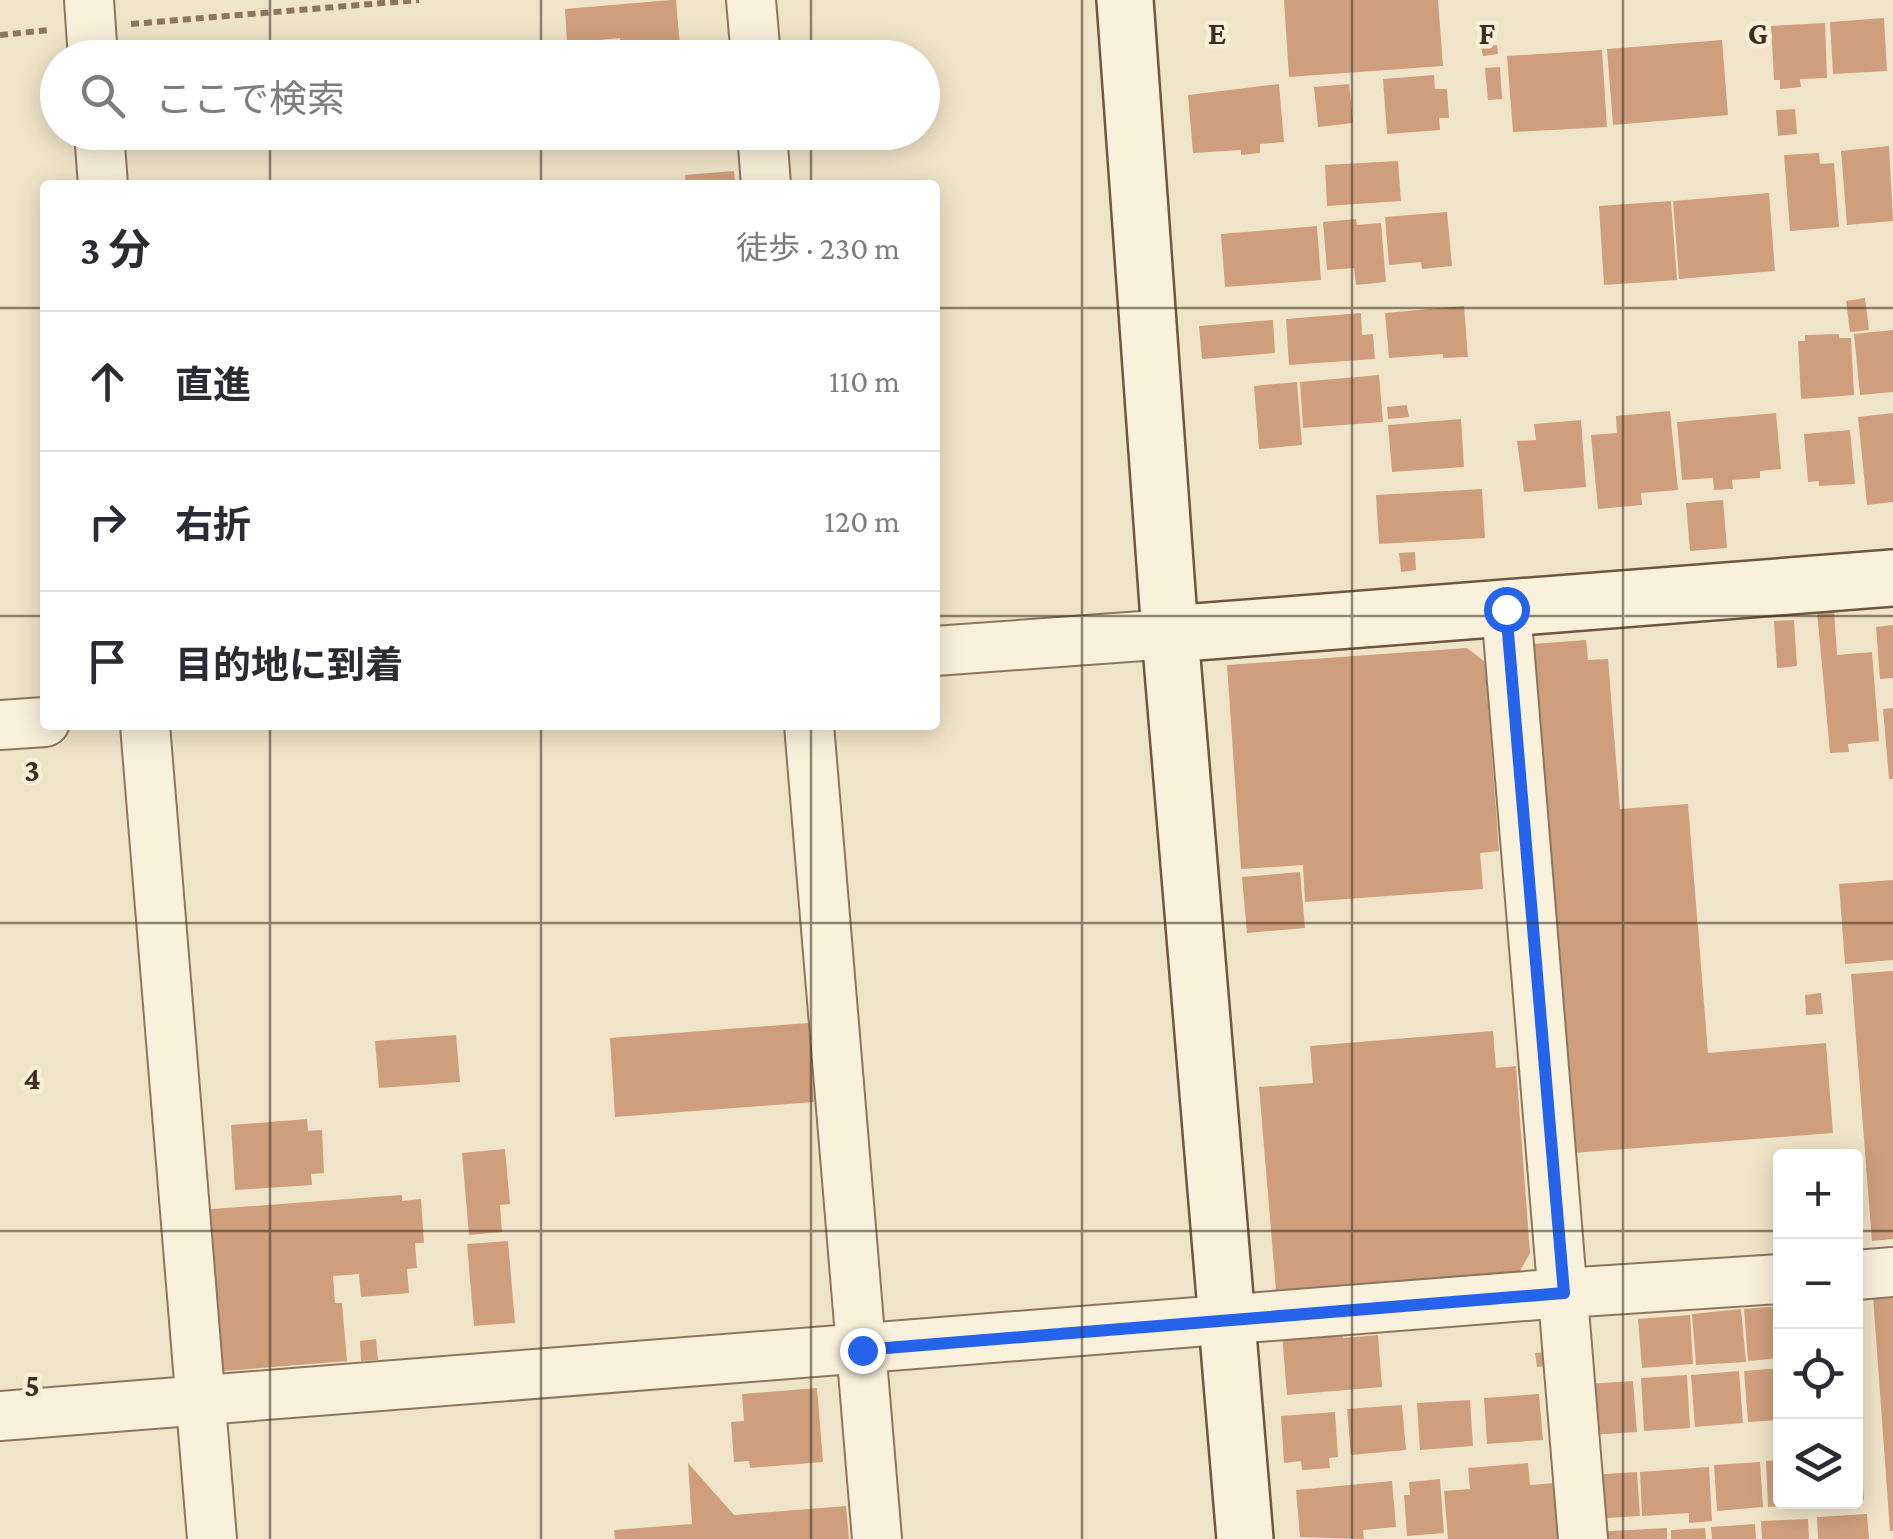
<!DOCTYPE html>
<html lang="ja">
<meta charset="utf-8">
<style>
:root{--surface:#fff;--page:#f2f2f3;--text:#2b2b33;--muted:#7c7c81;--line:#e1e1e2}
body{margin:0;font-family:"Crimson Pro","Noto Sans JP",serif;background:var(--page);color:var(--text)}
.controls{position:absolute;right:30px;bottom:30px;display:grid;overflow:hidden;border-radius:10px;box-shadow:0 5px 25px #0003}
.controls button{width:90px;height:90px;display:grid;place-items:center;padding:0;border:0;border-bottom:2px solid var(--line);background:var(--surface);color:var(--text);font:50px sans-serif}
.stop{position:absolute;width:30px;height:30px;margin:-22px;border:8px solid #2563eb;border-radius:50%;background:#fff}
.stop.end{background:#2563eb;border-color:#fff;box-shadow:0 2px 10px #0008}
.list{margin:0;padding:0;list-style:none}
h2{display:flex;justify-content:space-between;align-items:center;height:130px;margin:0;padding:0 40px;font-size:42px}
h2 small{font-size:32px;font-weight:400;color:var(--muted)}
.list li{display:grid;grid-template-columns:65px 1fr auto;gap:30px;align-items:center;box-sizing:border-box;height:140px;padding:0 40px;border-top:2px solid var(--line)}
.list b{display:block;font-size:38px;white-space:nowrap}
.list em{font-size:32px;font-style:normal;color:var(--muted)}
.icon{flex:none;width:55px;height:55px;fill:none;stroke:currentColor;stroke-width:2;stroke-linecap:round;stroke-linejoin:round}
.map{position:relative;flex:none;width:1893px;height:1539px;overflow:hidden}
.search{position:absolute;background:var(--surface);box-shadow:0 5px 25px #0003;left:40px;top:40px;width:900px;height:110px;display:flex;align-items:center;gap:25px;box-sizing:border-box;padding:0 35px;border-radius:55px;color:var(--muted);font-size:38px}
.panel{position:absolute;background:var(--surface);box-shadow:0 5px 25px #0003;left:40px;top:180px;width:900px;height:550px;border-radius:10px}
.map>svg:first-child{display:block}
.building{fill:#cf9f7d}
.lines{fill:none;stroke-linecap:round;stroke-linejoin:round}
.street-casing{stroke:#8d765c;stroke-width:52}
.secondary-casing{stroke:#6f573f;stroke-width:60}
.path{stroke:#8d765c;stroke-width:6;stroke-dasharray:8 5;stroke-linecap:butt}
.street{stroke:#faf1dc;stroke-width:48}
.secondary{stroke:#faf1dc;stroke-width:55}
.route{stroke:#2563eb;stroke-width:12}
.grid{fill:none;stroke:#3d2e20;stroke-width:2.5;stroke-opacity:0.55}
.grid-label{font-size:32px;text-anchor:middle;font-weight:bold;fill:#3d2e20;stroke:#f7eed8;stroke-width:9;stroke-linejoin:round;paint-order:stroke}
</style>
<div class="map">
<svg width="1893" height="1539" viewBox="0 0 1893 1539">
<rect width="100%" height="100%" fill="#f0e4c8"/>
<!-- building -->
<path class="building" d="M671 0H676L681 58H622L620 38 567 43 565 9Z
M1284 0H1438L1443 66 1289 77Z
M1884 18 1887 71 1833 74 1830 22Z
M1825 23 1827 78 1800 79 1801 87 1780 89V80H1774L1771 26Z
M1722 40 1728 115 1613 125 1607 49Z
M1497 45 1498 54 1483 56 1481 47Z
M1602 50 1607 127 1513 132 1507 56Z
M1500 67 1502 99 1488 100 1485 68Z
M1434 75 1435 89H1447L1449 118H1439L1440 130 1387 134 1383 79Z
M1279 84 1284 142 1260 144V153L1241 155V150L1193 153 1188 95Z
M1349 84 1353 123 1318 127 1314 87Z
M1795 109 1797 134 1778 136 1776 110Z
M1889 146 1893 221 1847 225 1841 151Z
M1819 153 1820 164 1834 163 1839 227 1790 231 1784 155Z
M1398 161 1401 201 1327 206 1325 165Z
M734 171 735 185H686L685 175Z
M1769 193 1775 271 1679 279 1673 201Z
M1671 201 1677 280 1604 285 1599 206Z
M1447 212 1452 266 1422 269 1421 262 1389 265 1385 217Z
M1356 219 1357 225 1381 223 1386 282 1356 285 1354 268 1327 270 1323 222Z
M1317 226 1321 280 1225 287 1221 234Z
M1865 298 1869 330 1850 332 1846 301Z
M1464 306 1468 357 1443 358V354L1389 358 1385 313Z
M1361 313 1362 335 1373 334 1375 359 1289 365 1286 319Z
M1273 320 1275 353 1202 359 1199 326Z
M1893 330V392L1860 395 1854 334Z
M1839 334V338H1851L1854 395 1801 399 1798 341H1805V335Z
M1379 375 1383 422 1303 428 1300 382Z
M1297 382 1302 445 1259 449 1254 386Z
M1407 405 1409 417 1388 419 1387 407Z
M1670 411 1678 490 1641 493 1642 505 1598 509 1591 435 1617 433 1616 416Z
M1776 413 1781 469 1760 471V478L1732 480 1733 489 1714 490 1713 478 1682 480 1677 422Z
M1893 413V502L1867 505 1858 417Z
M1461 419 1464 467 1392 472 1388 425Z
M1581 420 1586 487 1524 492 1517 441 1536 440 1534 424Z
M1850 430 1855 484 1819 486V481L1808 482 1804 434Z
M1482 489 1485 538 1379 544 1376 495Z
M1723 500 1727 548 1690 551 1686 503Z
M1415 552 1416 570 1401 572 1399 553Z
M1834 610 1837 655 1872 652 1879 741 1848 744 1849 752 1830 753 1817 611Z
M1794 620 1797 666 1777 668 1774 621Z
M1893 625V678L1880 679 1876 627Z
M1586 640 1588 660 1608 659 1620 809 1688 804 1708 1053 1826 1043 1833 1133 1573 1153 1532 644Z
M1467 648 1485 662 1499 851 1480 853 1483 889 1305 902 1303 865 1241 869 1227 665Z
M1893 708V779H1889L1883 709Z
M1300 872 1305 928 1247 933 1242 877Z
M1893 880V960L1845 964 1839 884Z
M1893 971V1239L1872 1241 1851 974Z
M1821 993 1823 1014 1806 1015 1805 995Z
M808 1023 814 1102 615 1117 610 1038Z
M1493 1031 1496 1068 1516 1066 1530 1253 1520 1271 1276 1290 1259 1087 1313 1083 1310 1046Z
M456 1035 460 1082 379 1088 375 1041Z
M307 1119 308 1131 322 1130 324 1173 311 1174 312 1185 235 1190 231 1125Z
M505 1149 510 1204 500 1205 502 1232 469 1235 462 1153Z
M402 1195V1201L421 1199 424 1243H415L417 1268 407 1269 409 1293 361 1297 359 1274 333 1276 335 1303H342L347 1361 212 1372 199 1210Z
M508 1241 515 1323 474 1326 467 1244Z
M1893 1295V1531H1890L1873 1296Z
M1780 1306V1358L1748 1361 1744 1309Z
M1741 1309 1746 1362 1696 1365 1692 1314Z
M1690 1315 1693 1364 1642 1368 1638 1319Z
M1342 1329 1343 1338 1378 1335 1382 1387 1287 1395 1282 1334Z
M376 1339 378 1360 361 1361 360 1341Z
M1548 1352 1550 1366 1537 1367 1535 1353Z
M1859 1362 1862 1413 1856 1414V1363Z
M1780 1368V1420L1748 1422 1744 1371Z
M1739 1371 1743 1423 1695 1427 1691 1375Z
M1687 1375 1690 1428 1644 1431 1641 1378Z
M1633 1381 1637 1432 1590 1435 1587 1384Z
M817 1388 823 1462 750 1468 749 1461 734 1462 731 1422 744 1421 742 1394Z
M1539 1394 1543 1440 1487 1444 1484 1398Z
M1470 1400 1473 1446 1420 1450 1417 1403Z
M1402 1405 1406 1450 1351 1455 1347 1409Z
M1335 1412 1338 1457 1329 1458 1330 1468 1302 1470 1301 1461 1284 1463 1281 1416Z
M1856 1455H1861L1864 1500 1856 1501Z
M1780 1460V1502H1804V1504L1768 1507 1766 1461Z
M1760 1462 1763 1507 1717 1511 1714 1465Z
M688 1463 734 1515 846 1506 849 1539H615L614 1530 692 1524Z
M1528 1463 1530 1485 1555 1483 1559 1539H1448L1444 1491 1470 1489 1468 1468Z
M1709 1467 1712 1521 1689 1523V1513L1642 1516 1640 1472Z
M1637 1472 1640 1516 1592 1519 1589 1475Z
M1440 1479 1444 1533 1407 1536 1404 1495H1410L1409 1482Z
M1392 1481 1396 1527 1363 1530 1364 1539 1300 1537 1296 1490Z
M1867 1514 1869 1539H1818L1817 1517Z
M1808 1519 1809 1539H1762L1761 1521Z
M1755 1524 1756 1539H1712L1711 1527Z
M1667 1528V1539H1593V1532Z
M1705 1528 1706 1539H1671V1530Z"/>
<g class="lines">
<defs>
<path id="street" d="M89 0 93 58
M751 0 756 58
M99 132 103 185
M762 132 766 185
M1506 609 1583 1539
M935 651 1170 634
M0 725 45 722
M145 725 212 1539
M809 725 877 1539
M1856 1275 1893 1272
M0 1416 1564 1293 1780 1279"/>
<path id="secondary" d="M1125 0 1170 634 1245 1539
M1170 634 1893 578"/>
</defs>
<!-- street casing -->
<use href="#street" class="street-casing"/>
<!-- secondary casing -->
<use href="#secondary" class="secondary-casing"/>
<!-- path -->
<path class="path" d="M131 24 419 0
M0 35 49 30"/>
<!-- street -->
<use href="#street" class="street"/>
<!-- secondary -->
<use href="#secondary" class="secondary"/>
</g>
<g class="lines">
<!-- route -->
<path class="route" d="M862 1350 1564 1293 1506 609"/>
</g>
<!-- grid -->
<path class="grid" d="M270 0V58M541 0V58M811 0V58M1082 0V1539M1352 0V1539M1623 0V1539M270 132V185M541 132V185M811 132V185M0 308H45M935 308H1893M0 616H45M935 616H1893M270 725V1539M541 725V1539M811 725V1539M0 923H1893M0 1231H1780M1856 1231H1893"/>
<g class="grid-label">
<text x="1217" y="44">E</text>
<text x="1487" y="44">F</text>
<text x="1758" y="44">G</text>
<text x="32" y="781">3</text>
<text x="32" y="1089">4</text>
<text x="32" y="1396">5</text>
</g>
</svg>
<div class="controls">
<button>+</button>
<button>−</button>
<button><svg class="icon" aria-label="locate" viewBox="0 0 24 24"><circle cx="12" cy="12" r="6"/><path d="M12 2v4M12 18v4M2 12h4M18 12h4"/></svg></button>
<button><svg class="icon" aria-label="layers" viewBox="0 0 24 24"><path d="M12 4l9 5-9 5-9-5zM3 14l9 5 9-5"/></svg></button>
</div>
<div class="stop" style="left:1506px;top:609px"></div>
<div class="stop end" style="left:862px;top:1350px"></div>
<div class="search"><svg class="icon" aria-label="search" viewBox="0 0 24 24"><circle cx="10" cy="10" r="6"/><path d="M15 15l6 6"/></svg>ここで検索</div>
<section class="panel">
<h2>3 分<small>徒歩 · 230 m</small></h2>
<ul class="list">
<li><svg class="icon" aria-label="ahead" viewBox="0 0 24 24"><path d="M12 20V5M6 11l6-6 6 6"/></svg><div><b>直進</b></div><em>110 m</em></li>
<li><svg class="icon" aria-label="right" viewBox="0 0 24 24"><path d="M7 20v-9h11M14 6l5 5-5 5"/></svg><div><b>右折</b></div><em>120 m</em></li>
<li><svg class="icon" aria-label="arrive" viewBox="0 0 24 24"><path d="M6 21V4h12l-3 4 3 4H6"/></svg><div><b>目的地に到着</b></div></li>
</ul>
</section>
</div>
